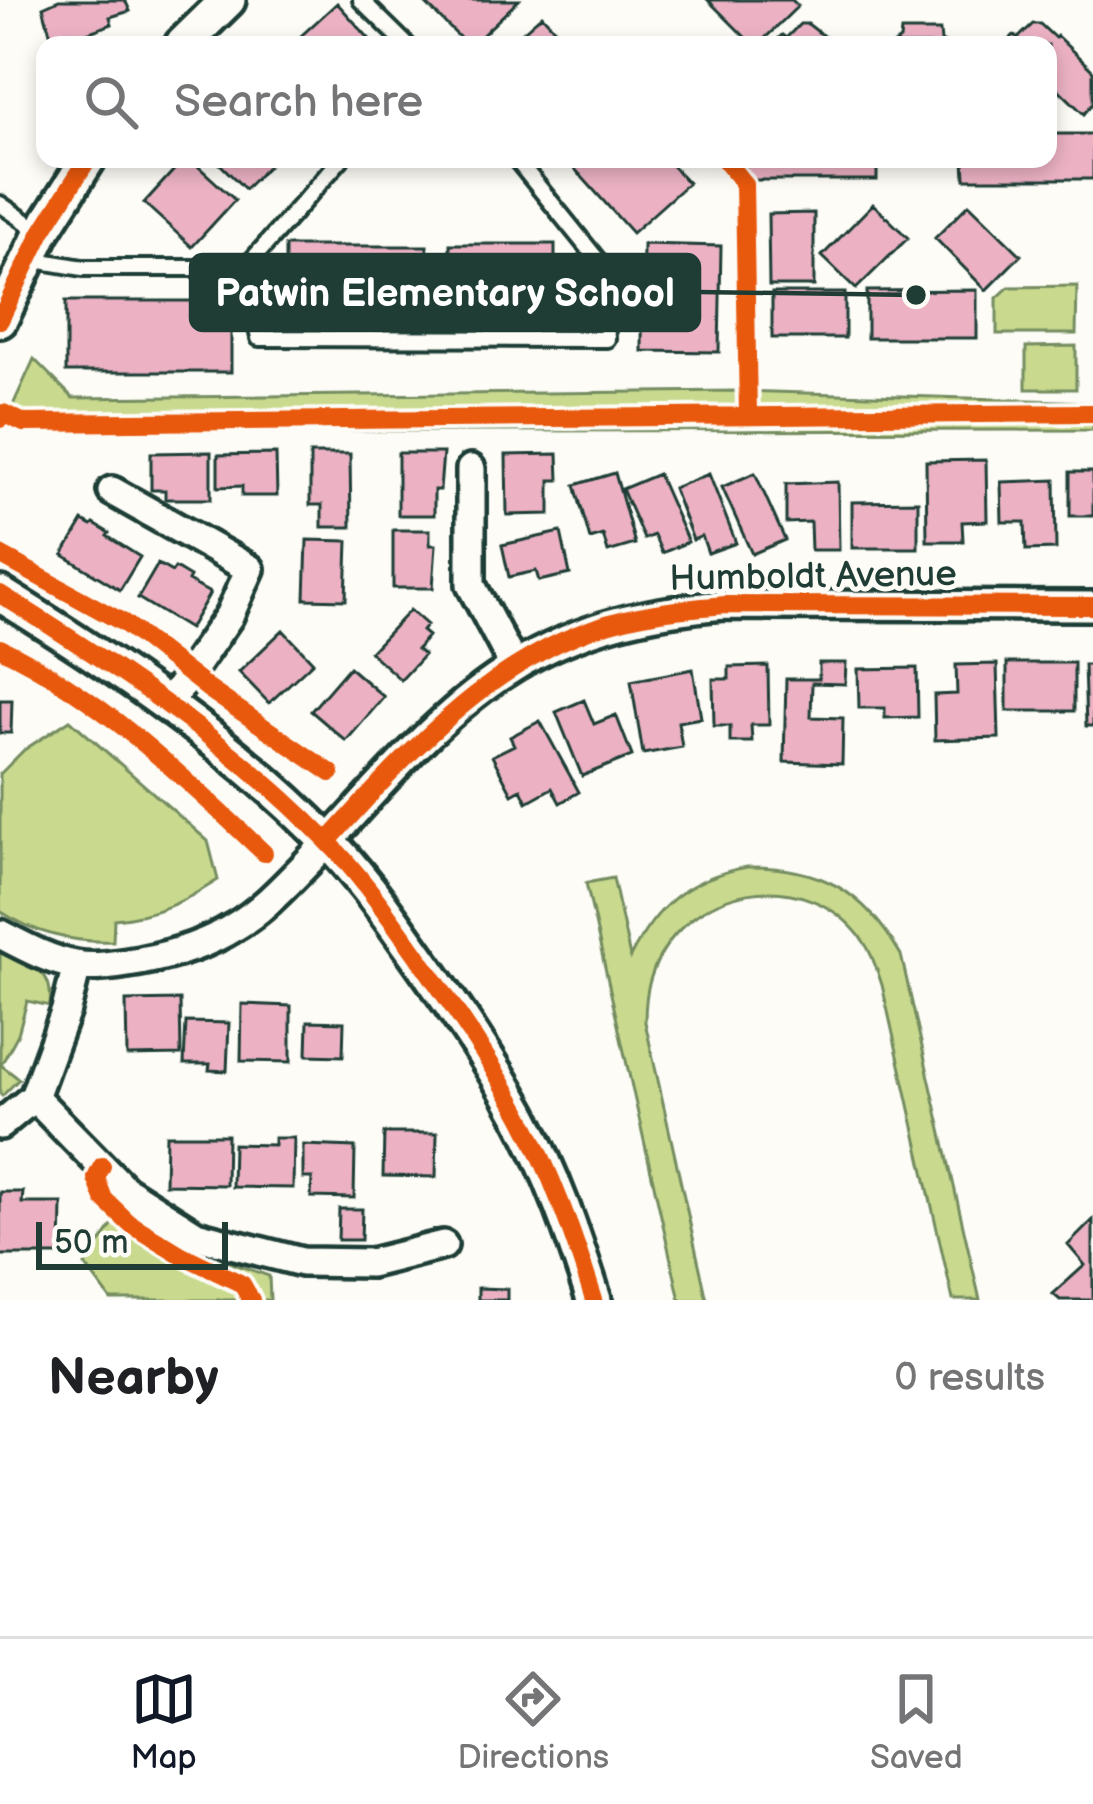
<!DOCTYPE html>
<style>
:root{--surface:#fff;--page:#f6f6f6;--text:#202124;--muted:#757577;--line:#e0e0e0;--accent:#111827}
body{margin:0;font-family:"Balsamiq Sans",sans-serif;background:var(--page);color:var(--text)}
.scale{position:absolute;left:36px;bottom:30px;width:192px;box-sizing:border-box;padding-left:12px;border:6px solid #1f3d34;border-top:0;font-size:33px;line-height:42px;white-space:nowrap;color:#1f3d34;-webkit-text-stroke:9px #fdfcf7;paint-order:stroke}
.list{margin:0;padding:0;list-style:none}
h2{display:flex;justify-content:space-between;align-items:center;height:156px;margin:0;padding:0 48px;font-size:51px}
h2 small{font-size:39px;font-weight:400;color:var(--muted)}
.icon{flex:none;width:66px;height:66px;fill:none;stroke:currentColor;stroke-width:2;stroke-linecap:round;stroke-linejoin:round}
.map{position:relative;flex:none;width:1093px;height:1300px;overflow:hidden}
.search{position:absolute;background:var(--surface);box-shadow:0 6px 18px #0003;left:36px;right:36px;top:36px;height:132px;display:flex;align-items:center;gap:30px;box-sizing:border-box;padding:0 42px;border-radius:24px;color:var(--muted);font-size:45px}
.sheet{height:336px;background:var(--surface)}
nav{display:flex;justify-content:space-around;align-items:center;box-sizing:border-box;height:168px;border-top:3px solid var(--line);background:var(--surface);font-size:33px;color:var(--muted)}
nav a{display:grid;justify-items:center;gap:6px}
nav .on{color:var(--accent)}
.map>svg:first-child{display:block}
.green{fill:#c9da8e;stroke:#748c61;stroke-width:3}
.building{fill:#ecb2c4;stroke:#1f3d34;stroke-width:3}
.lines{fill:none;stroke-linecap:round;stroke-linejoin:round}
.service-casing{stroke:#1f3d34;stroke-width:22}
.minor-casing{stroke:#1f3d34;stroke-width:36}
.tertiary-casing{stroke:#1f3d34;stroke-width:42}
.service{stroke:#fdfcf7;stroke-width:14}
.minor{stroke:#fdfcf7;stroke-width:27}
.tertiary{stroke:#fdfcf7;stroke-width:33}
.cycleway-casing{stroke:#fdfcf7;stroke-width:26}
.cycleway{stroke:#e8590c;stroke-width:18}
.labels{text-anchor:middle;dominant-baseline:central;stroke-width:10;stroke-linejoin:round;paint-order:stroke}
.street-label{font-size:36px;fill:#1f3d34;stroke:#fdfcf7}
.leader{fill:none;stroke:#1f3d34;stroke-width:4.5}
.callout-dot{fill:#1f3d34;stroke:#fdfcf7;stroke-width:4.5}
.callout{fill:#1f3d34;stroke:#1f3d34;stroke-width:4.5}
.callout-label{font-size:39px;text-anchor:middle;font-weight:bold;fill:#fff}
</style>
<div class="map">
<svg width="1093" height="1300" viewBox="0 0 1093 1300">
<rect width="100%" height="100%" fill="#fdfcf7"/>
<filter id="ink" filterUnits="userSpaceOnUse"><feTurbulence type="fractalNoise" baseFrequency=".00833" numOctaves="2"/><feDisplacementMap in="SourceGraphic" scale="24" xChannelSelector="R" yChannelSelector="G"/><feConvolveMatrix kernelMatrix="1 2 1 2 8 2 1 2 1" color-interpolation-filters="sRGB"/></filter>
<g filter="url(#ink)">
<!-- green -->
<path class="green" d="M1077 286 1076 334H997V298L1009 287Z
M1076 346V389H1026V347Z
M34 359 73 398 739 391 1093 402V430L19 432 4 425Z
M70 720 208 841 218 880C182 903 156 915 114 919L113 941C73 943 33 933 0 911V774L24 750Z
M747 867C821 866 864 891 901 955L980 1300H953L882 985C877 970 873 955 864 942 807 860 682 884 651 977 646 991 645 1007 645 1022L707 1300H680L586 883 613 878 630 957C657 905 688 878 747 867Z
M0 952C29 967 54 965 50 1006L27 1001 18 1034 1 1065 19 1079 2 1096 0 1094Z
M127 1204 197 1251 269 1276 270 1300H111L85 1265Z"/>
<!-- building -->
<path class="building" d="M59 0H125L130 11 110 17 112 24 73 38 70 32 52 40 43 7Z
M422 0H519L472 45H467Z
M708 0H792L798 6 758 45H753Z
M337 3 375 45H291Z
M542 15 569 45H508Z
M800 24H808L835 45H772L782 35 786 38Z
M1033 24H1040L1055 38 1057 36 1093 71V103L1084 114 1048 79V45H1004L1014 35 1018 38Z
M901 31H940L941 41 950 45H893L900 40Z
M1048 134H1093V179H965L964 159H1048Z
M184 159H190L235 200 192 247 144 203Z
M215 159H275L245 189Z
M566 159H666L688 183 632 233Z
M746 159H877V180H746Z
M873 204 908 238 856 289 822 256Z
M969 204 1021 255 986 290 935 238Z
M814 213V286H769L768 214Z
M450 244H555V313H450Z
M643 244 721 246 719 352 642 351Z
M285 246H427V312H285Z
M977 290V338H867V291Z
M772 293H845V338H772Z
M66 301H231V372H66Z
M211 452V499H165V490H151V453Z
M398 453H443L440 490H434V515H398Z
M276 454 277 496H242V486L218 487V455Z
M310 454H350L351 527H322V505H310Z
M558 454 559 480H550V514L507 515 506 455Z
M986 460 987 521 962 522 963 541H927L926 461Z
M1070 472H1093V516H1070Z
M615 473 635 544 608 552 603 535 590 539 575 485Z
M755 473 785 540 752 554 722 487Z
M658 474 688 542 662 553 654 535 644 539 622 489Z
M709 474 736 543 708 553 702 536 693 540 673 488Z
M1055 480 1056 549 1026 550 1025 522H1002L1001 482Z
M838 482 839 550H811L810 522 786 523V484Z
M918 501V548H852V502Z
M83 521 92 526 94 524 109 533 107 536 140 557 120 590 63 555Z
M393 530H430V545H436L433 588H393Z
M561 532 570 574 539 581 536 571 509 577 502 545Z
M307 540 348 541 346 600 305 599Z
M158 564 172 572 175 568 190 577 188 581 210 593 189 629 138 598Z
M410 610 427 625 422 631 428 636 417 649 424 655 401 680 370 652Z
M283 630 313 662 269 703 239 672Z
M819 663H846L845 684 812 683 811 717 843 718 842 764 784 762 786 679H819Z
M1007 663H1074V711H1007Z
M997 664 999 738 935 740 934 695 957 694 956 665Z
M1084 665H1093V726H1086Z
M768 666 769 725H751L752 742H730V726H714L713 679H729V667Z
M349 667 384 697 346 741 311 711Z
M917 668 918 717 885 718V708H859L858 669Z
M693 669 701 718 678 722 682 747 643 754 631 681Z
M0 700H12L11 733H0Z
M584 700 594 724 616 715 632 756 582 776 556 712Z
M540 721 579 792 560 803 552 788 527 802 521 789 512 794 492 756 514 745 510 737Z
M180 1000 181 1055 127 1056 126 1001Z
M242 1004 291 1006V1062L241 1061Z
M308 1021 344 1022 343 1056 307 1055Z
M186 1022 229 1023 227 1071 209 1070 210 1064H184Z
M384 1133H437L436 1177 383 1176Z
M166 1135H227L226 1185 165 1184Z
M274 1138H294L293 1188 232 1187 233 1144 274 1145Z
M303 1145 355 1147 354 1198 311 1197 312 1178H303Z
M0 1192H23L22 1203H62L61 1255H0Z
M339 1209H362L361 1240H338Z
M1093 1220V1300H1060L1053 1294 1085 1265 1068 1245Z
M478 1288 507 1289V1300H478Z"/>
<g class="lines">
<defs>
<path id="service" d="M361 0 407 45
M0 204 41 232
M30 259 83 268H245L341 159
M245 268 259 338 607 339 604 268 516 159"/>
<path id="minor" d="M471 469V585L514 666
M112 491 250 569 229 616 167 706
M0 934C23 946 50 961 76 965 95 969 121 964 140 961 172 955 206 945 234 927 265 909 291 879 316 854 378 789 437 713 515 666 580 627 650 611 725 605L1093 606
M34 1097 125 1190 196 1235 302 1262 371 1263 443 1245
M0 1125 34 1097 66 1010 77 966"/>
<path id="tertiary" d="M182 45 228 0
M0 320 42 232 88 159
M0 594C115 665 231 743 326 840 360 874 388 915 416 954 453 1006 489 1058 520 1114 552 1173 574 1237 594 1300"/>
</defs>
<!-- service casing -->
<use href="#service" class="service-casing"/>
<!-- minor casing -->
<use href="#minor" class="minor-casing"/>
<!-- tertiary casing -->
<use href="#tertiary" class="tertiary-casing"/>
<!-- service -->
<use href="#service" class="service"/>
<!-- minor -->
<use href="#minor" class="minor"/>
<!-- tertiary -->
<use href="#tertiary" class="tertiary"/>
<defs>
<path id="cycleway" d="M724 159 744 184 748 414
M0 320 42 232 88 159
M0 419 3 413 24 423 1093 413
M0 555 124 623 207 688 331 773
M0 594C115 665 231 743 326 840 360 874 388 915 416 954 453 1006 489 1058 520 1114 552 1173 574 1237 594 1300
M0 648C98 694 186 779 264 853
M328 841C410 750 500 649 625 619 658 611 691 608 725 605L1093 606
M102 1166 96 1178 104 1199 129 1223 180 1254 242 1284 251 1300"/>
</defs>
<!-- cycleway casing -->
<use href="#cycleway" class="cycleway-casing"/>
<!-- cycleway -->
<use href="#cycleway" class="cycleway"/>
</g>
</g>
<g class="labels">
<!-- street labels -->
<g class="street-label">
<text transform="translate(813 577) rotate(-1)">Humboldt Avenue</text>
</g>
</g>
<!-- callouts -->
<path class="leader" d="M916 295L699 292"/>
<circle class="callout-dot" cx="916" cy="295" r="12"/>
<rect class="callout" x="191" y="255" width="508" height="75" rx="12"/>
<g class="callout-label">
<text x="445" y="306">Patwin Elementary School</text>
</g>
</svg>
<div class="scale">50 m</div>
<div class="search"><svg class="icon" aria-label="search" viewBox="0 0 24 24"><circle cx="10" cy="10" r="6"/><path d="M15 15l6 6"/></svg>Search here</div>
</div>
<section class="sheet">
<h2>Nearby<small>0 results</small></h2>
<ul class="list">
</ul>
</section>
<nav>
<a class="on"><svg class="icon" aria-label="map" viewBox="0 0 24 24"><path d="M3 6l6-2 6 2 6-2v14l-6 2-6-2-6 2zM9 4v14M15 6v14"/></svg>Map</a>
<a><svg class="icon" aria-label="directions" viewBox="0 0 24 24"><path d="M12 3l9 9-9 9-9-9zM9 14v-3h6M13 9l2 2-2 2"/></svg>Directions</a>
<a><svg class="icon" aria-label="saved" viewBox="0 0 24 24"><path d="M7 4h10v16l-5-4-5 4z"/></svg>Saved</a>
</nav>
